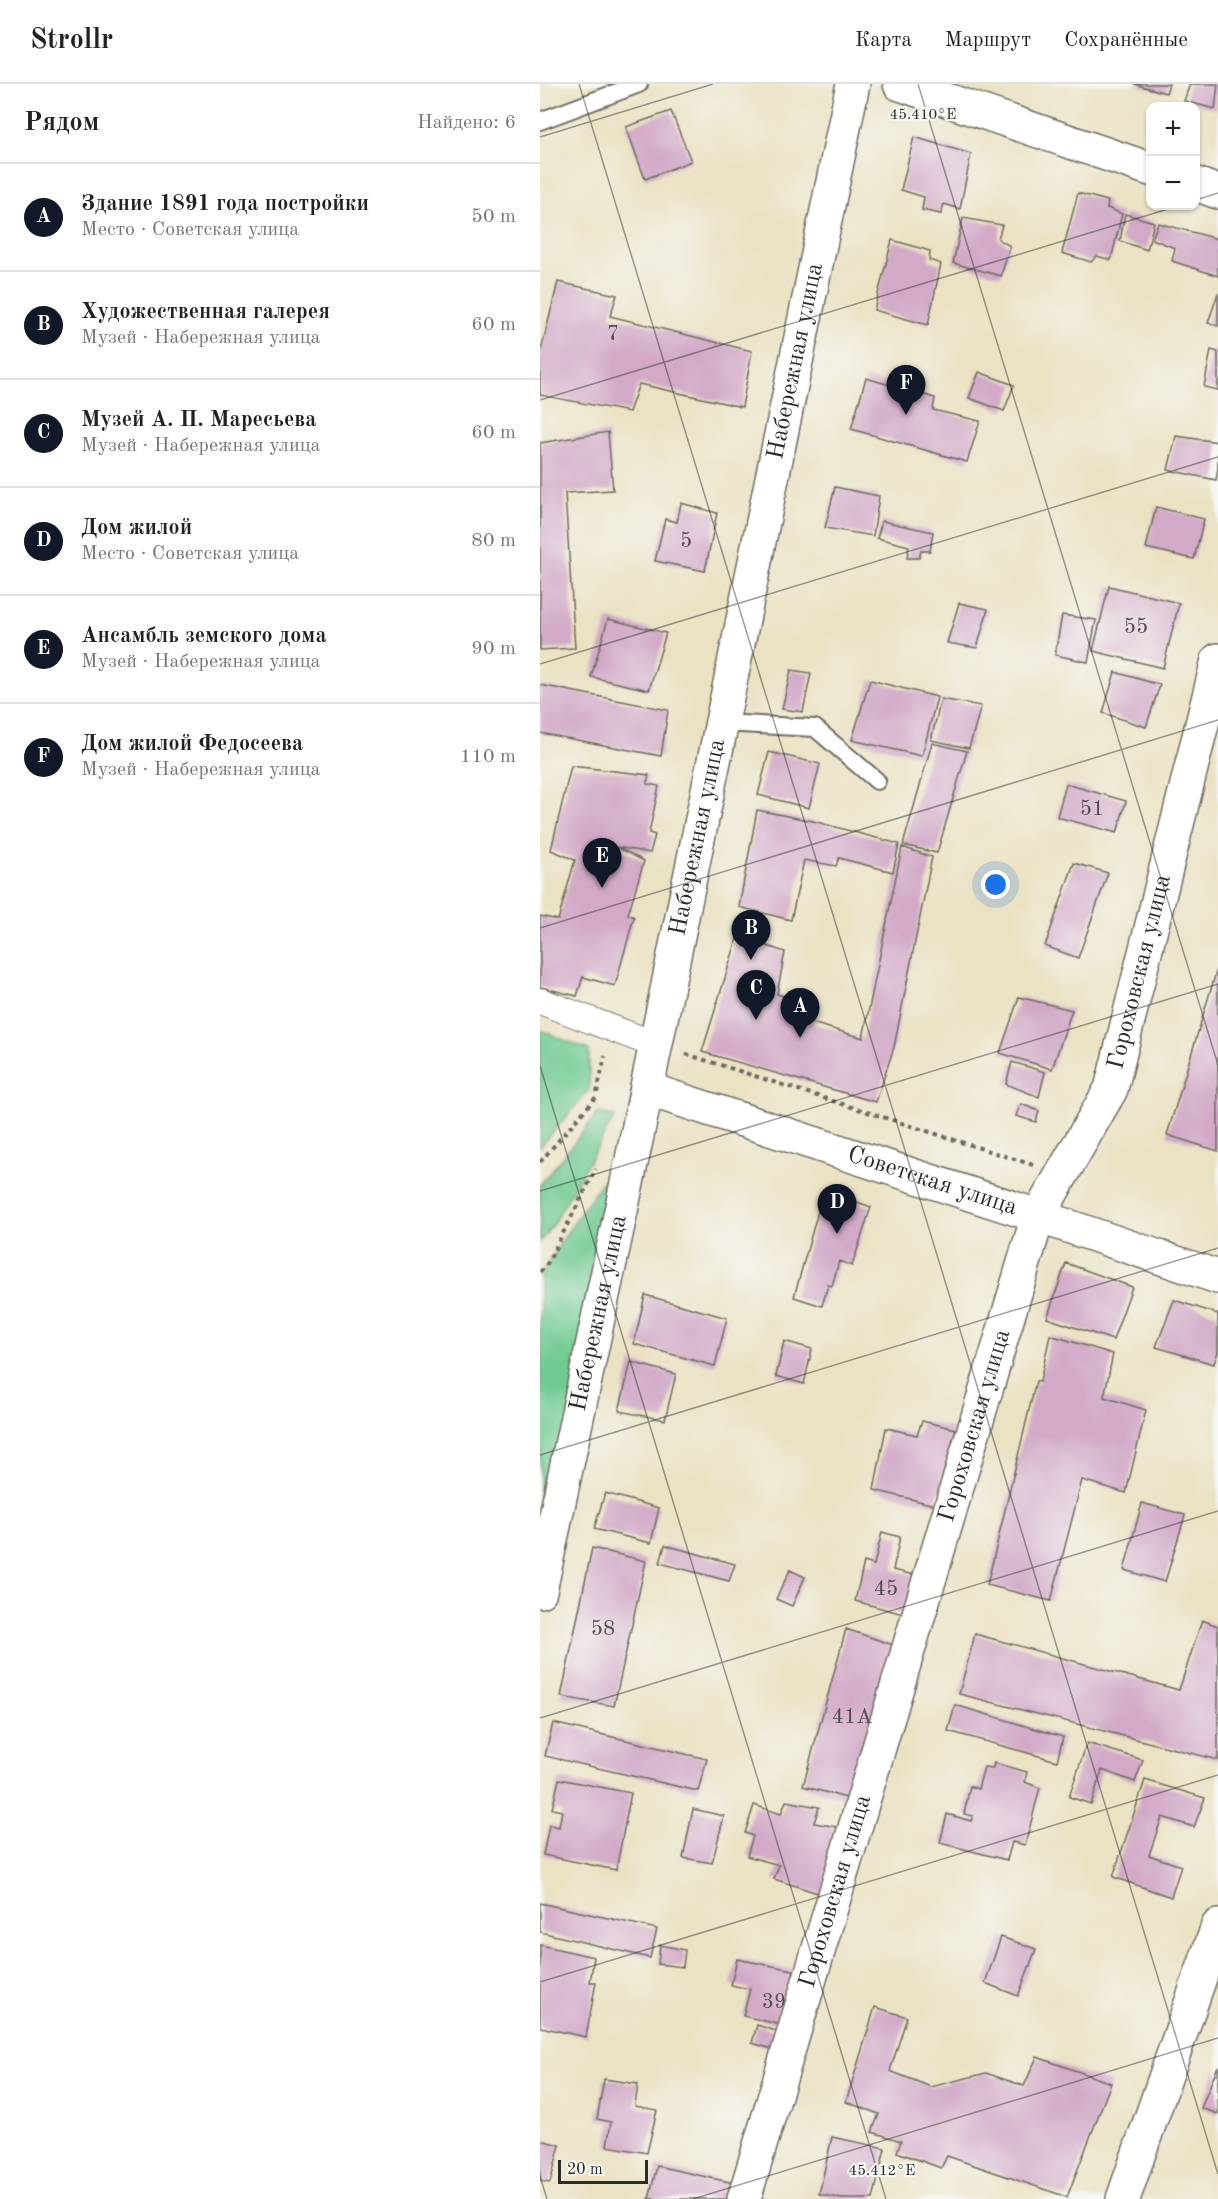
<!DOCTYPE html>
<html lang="ru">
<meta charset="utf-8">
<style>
:root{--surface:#fff;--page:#f6f6f6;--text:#202124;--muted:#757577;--line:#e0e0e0;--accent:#111827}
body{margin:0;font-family:"Old Standard TT",serif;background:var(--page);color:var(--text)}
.controls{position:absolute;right:18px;top:18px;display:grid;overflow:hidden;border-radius:12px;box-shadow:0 2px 4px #0004}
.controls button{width:54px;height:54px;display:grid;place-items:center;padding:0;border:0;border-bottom:2px solid var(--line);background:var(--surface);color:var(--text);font:30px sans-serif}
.scale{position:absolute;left:18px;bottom:15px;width:90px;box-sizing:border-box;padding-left:6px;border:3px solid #2b2b2b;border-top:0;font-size:16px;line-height:21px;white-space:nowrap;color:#2b2b2b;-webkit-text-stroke:4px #f6f6f2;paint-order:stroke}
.you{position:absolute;left:456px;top:801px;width:21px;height:21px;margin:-15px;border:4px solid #fff;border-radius:50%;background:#1a73e8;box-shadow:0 0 0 9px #1a73e833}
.badge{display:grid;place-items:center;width:39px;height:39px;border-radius:50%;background:var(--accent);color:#fff;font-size:20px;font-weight:700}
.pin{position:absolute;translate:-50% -50px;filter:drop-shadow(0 2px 3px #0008)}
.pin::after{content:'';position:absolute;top:32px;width:21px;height:18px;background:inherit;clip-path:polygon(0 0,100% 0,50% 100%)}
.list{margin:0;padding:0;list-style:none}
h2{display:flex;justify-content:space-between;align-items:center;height:78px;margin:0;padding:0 24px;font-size:26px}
h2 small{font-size:20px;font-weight:400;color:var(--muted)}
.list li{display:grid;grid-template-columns:39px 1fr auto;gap:18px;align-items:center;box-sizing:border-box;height:108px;padding:0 24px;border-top:2px solid var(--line)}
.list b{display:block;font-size:22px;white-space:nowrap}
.list p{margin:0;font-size:20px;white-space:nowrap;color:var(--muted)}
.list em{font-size:20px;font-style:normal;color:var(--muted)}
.map{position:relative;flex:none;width:678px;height:2115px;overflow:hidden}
header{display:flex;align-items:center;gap:36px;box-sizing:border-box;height:84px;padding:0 30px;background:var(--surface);border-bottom:2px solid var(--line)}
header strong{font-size:28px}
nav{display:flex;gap:33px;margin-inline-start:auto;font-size:21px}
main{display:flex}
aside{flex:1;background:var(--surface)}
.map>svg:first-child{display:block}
.green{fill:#6fca91;stroke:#4d7a5e;stroke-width:1.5}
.building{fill:#d2aac8}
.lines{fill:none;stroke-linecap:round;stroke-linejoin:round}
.service-casing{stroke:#6e6b60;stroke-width:20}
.pedestrian-casing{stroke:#6e6b60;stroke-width:28}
.minor-casing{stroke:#6e6b60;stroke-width:36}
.path{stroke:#6e6b60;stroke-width:4;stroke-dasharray:4.5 4.5;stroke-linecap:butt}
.service{stroke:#fff;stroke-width:16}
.pedestrian{stroke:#fff;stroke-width:26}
.minor{stroke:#fff;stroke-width:33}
.ticks{fill:none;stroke:#2b2b2b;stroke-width:1.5;stroke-opacity:0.45}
.labels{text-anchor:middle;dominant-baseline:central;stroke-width:4.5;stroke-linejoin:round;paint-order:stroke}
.number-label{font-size:21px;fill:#554b52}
.street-label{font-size:24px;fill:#2b2b2b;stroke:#f6f6f2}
.ticks-label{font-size:15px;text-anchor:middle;fill:#2b2b2b;stroke:#f6f6f2;stroke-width:4.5;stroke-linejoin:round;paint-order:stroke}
</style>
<header>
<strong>Strollr</strong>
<nav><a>Карта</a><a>Маршрут</a><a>Сохранённые</a></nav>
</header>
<main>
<aside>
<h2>Рядом<small>Найдено: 6</small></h2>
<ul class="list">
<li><span class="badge">A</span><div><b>Здание 1891 года постройки</b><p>Место · Советская улица</p></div><em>50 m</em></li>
<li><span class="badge">B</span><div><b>Художественная галерея</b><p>Музей · Набережная улица</p></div><em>60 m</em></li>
<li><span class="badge">C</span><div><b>Музей А. П. Маресьева</b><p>Музей · Набережная улица</p></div><em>60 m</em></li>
<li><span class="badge">D</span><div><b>Дом жилой</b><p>Место · Советская улица</p></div><em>80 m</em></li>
<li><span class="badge">E</span><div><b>Ансамбль земского дома</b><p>Музей · Набережная улица</p></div><em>90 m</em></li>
<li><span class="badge">F</span><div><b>Дом жилой Федосеева</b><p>Музей · Набережная улица</p></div><em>110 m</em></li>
</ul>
</aside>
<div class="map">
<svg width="678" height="2115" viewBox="0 0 678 2115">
<rect width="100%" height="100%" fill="#f6f6f2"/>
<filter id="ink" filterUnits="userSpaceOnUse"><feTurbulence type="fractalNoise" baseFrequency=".0167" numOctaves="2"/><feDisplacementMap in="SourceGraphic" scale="12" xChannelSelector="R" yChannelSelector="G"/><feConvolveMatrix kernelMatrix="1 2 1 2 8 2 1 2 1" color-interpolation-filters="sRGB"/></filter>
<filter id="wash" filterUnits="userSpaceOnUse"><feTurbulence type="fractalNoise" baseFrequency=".008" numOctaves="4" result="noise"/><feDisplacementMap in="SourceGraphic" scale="24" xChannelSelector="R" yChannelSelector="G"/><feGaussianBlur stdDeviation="1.35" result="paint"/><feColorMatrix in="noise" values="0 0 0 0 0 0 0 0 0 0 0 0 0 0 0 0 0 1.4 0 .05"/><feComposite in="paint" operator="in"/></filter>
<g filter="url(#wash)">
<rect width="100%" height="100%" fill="#ebe2c3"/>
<!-- green -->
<path class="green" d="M0 946 49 966V1006L0 1063Z
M58 1029 75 1032 13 1140 0 1158V1101Z
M98 1047 0 1466V1193L30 1144Z"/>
<g id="blocks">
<!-- building -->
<path class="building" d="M594 0H629L626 9Z
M650 0H678L675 25 644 17Z
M131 27 151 77 105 95 86 43Z
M374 53 431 70 420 125 404 120 401 130 382 126 384 113 361 106Z
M538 109 568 117 567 124 582 130 571 176 557 172 551 178 522 169Z
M585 130 614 138 607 166 580 157Z
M423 134 462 141 458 155 470 162 461 192 413 179Z
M618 139 678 155V192L632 177 635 164 612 155Z
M352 156 390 167 389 176 401 180 388 241 334 226Z
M18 198 77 211 70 232 212 267 202 323 99 300 89 328 0 311V271Z
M678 209V242L668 239Z
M671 266 678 268V306L664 303Z
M439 288 474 301 464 327 429 314Z
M326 294 395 314 393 326 440 337 427 378 311 345Z
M68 348 73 406 25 409 35 564 0 566V359Z
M636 352 678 358V384L676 396 628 386Z
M295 403 339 412 333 452 285 444Z
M141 419 177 429 165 487 115 477 125 435 137 438Z
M616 423 664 435 654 475 606 464Z
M342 437 393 448 390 467H381L379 474H367L369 462 337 454Z
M569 502 639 519 623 584 553 567Z
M419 519 448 525 437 564 407 559Z
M522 531 556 536 548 578 515 571Z
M68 535 126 549 109 606 51 593Z
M251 586 271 589 263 628 242 625Z
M575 588 620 601 606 643 563 629Z
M330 596 397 613 382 672 312 656Z
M0 601 128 626 121 672 0 649Z
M401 615 441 622 429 664 391 656Z
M392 659 427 667 397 769 363 761Z
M229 668 280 680 269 724 218 711Z
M31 682 109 691 107 700 119 702 109 749 115 751 110 769 77 763 104 777 88 830 94 833 75 902 43 893 37 912 0 903V832L18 836 35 776 11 766Z
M526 700 586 717 577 749 517 733Z
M217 726 273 737 359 760 353 788 299 774 296 782 264 776 251 836 199 823Z
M362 763 392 773 354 963 336 1018 162 968 198 852 245 868 237 910 276 923 272 939 323 954Z
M534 779 568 789 538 874 505 862Z
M677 885H678V1067L627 1051Z
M479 913 532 926 512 985 460 969Z
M472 978 505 988 499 1013 466 1000Z
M481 1020 499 1027 496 1038 476 1032Z
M284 1106 331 1123 312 1182 299 1177 292 1202 288 1201 282 1222 254 1213Z
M526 1179 592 1203 573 1256 507 1234Z
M105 1211 187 1234 175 1282 94 1260Z
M634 1216 678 1230V1268L674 1280 616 1263Z
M510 1251 573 1270 564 1313 606 1326 586 1409 542 1396 511 1517 447 1501 496 1297 500 1298Z
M244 1257 272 1265 264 1300 236 1292Z
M91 1278 136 1290 125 1336 79 1327Z
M382 1337 416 1345 395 1421 334 1406 346 1344 377 1351Z
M65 1409 119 1424 111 1459 54 1445Z
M602 1419 645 1431 625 1498 584 1486Z
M342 1448 360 1453 353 1486 378 1492 367 1531 315 1517 324 1478 334 1481Z
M125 1461 195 1480 189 1497 120 1479Z
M52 1464 106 1477 74 1622 21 1613Z
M250 1486 265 1493 252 1522 236 1515Z
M662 1536 678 1542V1676L419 1610 435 1550 639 1606Z
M306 1545 362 1564 317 1717 263 1702Z
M415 1621 523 1653 517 1677 408 1647Z
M13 1639 167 1675 158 1707 5 1672Z
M547 1659 603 1676 595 1698 562 1686 551 1720 529 1713Z
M454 1679 487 1688 485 1698 500 1704 485 1761 472 1758 467 1776 400 1759 407 1730 431 1737 433 1732 424 1730 430 1702 438 1705 444 1683 453 1684Z
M19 1695 91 1709 76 1786 3 1771 9 1741 19 1743 22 1727 12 1725Z
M605 1696 665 1714 654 1743 622 1733 609 1771 641 1782 631 1813 573 1793Z
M246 1717 279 1723 274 1739 309 1745 290 1813 234 1795 239 1781 207 1772 213 1752 205 1749 214 1721 241 1730Z
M153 1725 184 1732 172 1779 143 1774Z
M0 1819 117 1845 110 1874 0 1848Z
M461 1853 496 1865 478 1912 445 1899Z
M0 1861 54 1873 50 1898H56L46 1953 0 1943Z
M120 1861 145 1866 143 1883 118 1880Z
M197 1875 268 1889 255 1944 203 1932 210 1905 191 1901Z
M335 1923 367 1933 350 1987 391 2003 446 1989 484 2002 497 1973 571 1999 527 2113 407 2072 401 2084 357 2068 361 2057 332 2048 339 2030 306 2018Z
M217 1941 245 1950 239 1967 212 1959Z
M678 1982V2030L661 2024Z
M64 1995 98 2000 95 2022 117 2026 107 2069 67 2062 71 2038 57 2035Z
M292 2053 345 2064 333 2115H302L279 2110Z
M0 2056 20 2061 10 2099 0 2097Z
M117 2082 203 2101 199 2115H109Z"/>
</g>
</g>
<g filter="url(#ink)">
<use href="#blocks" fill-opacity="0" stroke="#6e6b60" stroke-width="1.5"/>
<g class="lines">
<defs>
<path id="service" d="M0 37 99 0
M182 639 275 644 337 697"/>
<path id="pedestrian" d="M0 917 116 961"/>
<g id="minor">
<path d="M360 0 610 85"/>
<path d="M656 100 678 108"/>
<path id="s1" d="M107 1005 498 1132 678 1193"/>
<path id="s2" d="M0 1507 98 1047 313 0"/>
<path id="s3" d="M204 2115 498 1132 571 1005 678 576"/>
<path d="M583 2115 678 1842"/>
</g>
</defs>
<!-- service casing -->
<use href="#service" class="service-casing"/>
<!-- pedestrian casing -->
<use href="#pedestrian" class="pedestrian-casing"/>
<!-- minor casing -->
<use href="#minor" class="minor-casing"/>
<!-- path -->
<path class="path" d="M146 970 493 1081
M0 1078 56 1013 65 972
M0 1188 6 1182 56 1085"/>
<!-- service -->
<use href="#service" class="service"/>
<!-- pedestrian -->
<use href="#pedestrian" class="pedestrian"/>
<!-- minor -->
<use href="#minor" class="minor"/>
</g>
</g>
<!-- ticks -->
<path class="ticks" d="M39 0 678 2090M378 0 678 981M0 53 173 0M656 116 678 109M0 316 638 122M0 580 678 373M0 844 678 636M0 982 346 2115M0 1107 678 900M0 1371 678 1164M0 1634 678 1427M0 1898 678 1691M0 2092 7 2115M153 2115 678 1954"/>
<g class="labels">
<!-- number labels -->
<g class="number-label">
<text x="73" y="250">7</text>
<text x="146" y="457">5</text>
<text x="596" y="543">55</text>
<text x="552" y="725">51</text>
<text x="346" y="1505">45</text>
<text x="63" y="1545">58</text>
<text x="312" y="1633">41А</text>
<text x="234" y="1918">39</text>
</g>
<!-- street labels -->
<g class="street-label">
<text stroke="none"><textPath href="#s2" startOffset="1256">Набережная улица</textPath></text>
<text stroke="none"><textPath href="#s2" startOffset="770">Набережная улица</textPath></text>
<text stroke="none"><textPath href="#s3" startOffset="1293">Гороховская улица</textPath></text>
<text stroke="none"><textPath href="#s1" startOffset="300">Советская улица</textPath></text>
<text stroke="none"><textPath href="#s2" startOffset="284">Набережная улица</textPath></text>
<text stroke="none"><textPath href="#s3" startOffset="807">Гороховская улица</textPath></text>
<text stroke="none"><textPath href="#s3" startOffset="321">Гороховская улица</textPath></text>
</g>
</g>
<g class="ticks-label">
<text x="383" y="35">45.410°E</text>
<text x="342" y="2091">45.412°E</text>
</g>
</svg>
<div class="controls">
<button>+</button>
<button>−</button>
</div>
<div class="scale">20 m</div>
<div class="you"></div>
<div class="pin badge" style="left:260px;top:954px">A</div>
<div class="pin badge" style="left:211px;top:876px">B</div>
<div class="pin badge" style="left:216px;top:936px">C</div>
<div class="pin badge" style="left:297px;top:1150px">D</div>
<div class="pin badge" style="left:62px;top:804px">E</div>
<div class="pin badge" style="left:366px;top:331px">F</div>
</div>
</main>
